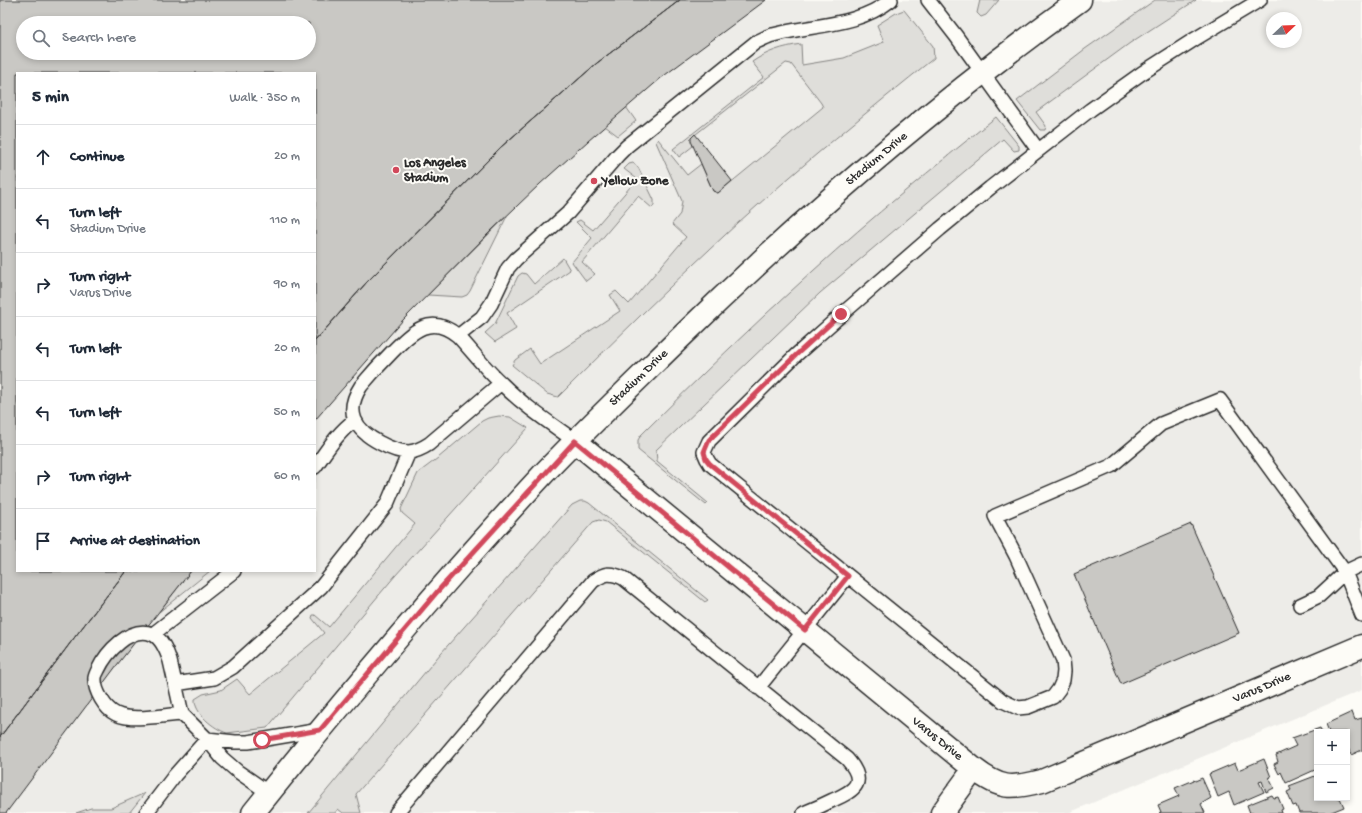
<!DOCTYPE html>
<meta charset="utf-8">
<style>
:root{--surface:#fff;--page:#f6f6f7;--text:#1f2937;--muted:#747a83;--line:#e0e1e3}
body{margin:0;font-family:"Gochi Hand",sans-serif;background:var(--page);color:var(--text)}
.controls{position:absolute;right:12px;bottom:12px;display:grid;overflow:hidden;border-radius:0px;box-shadow:0 2px 6px #0003}
.controls button{width:36px;height:36px;display:grid;place-items:center;padding:0;border:0;border-bottom:1px solid var(--line);background:var(--surface);color:var(--text);font:20px sans-serif}
.compass{position:absolute;left:1266px;top:12px;width:36px;height:36px;border-radius:50%;background:var(--surface);box-shadow:0 2px 6px #0003;rotate:67deg}
.stop{position:absolute;width:12px;height:12px;margin:-9px;border:3px solid #d1495b;border-radius:50%;background:#fff}
.stop.end{background:#d1495b;border-color:#fff;box-shadow:0 1px 4px #0008}
.list{margin:0;padding:0;list-style:none}
h2{display:flex;justify-content:space-between;align-items:center;height:52px;margin:0;padding:0 16px;font-size:17px}
h2 small{font-size:13px;font-weight:400;color:var(--muted)}
.list li{display:grid;grid-template-columns:26px 1fr auto;gap:12px;align-items:center;box-sizing:border-box;height:64px;padding:0 16px;border-top:1px solid var(--line)}
.list b{display:block;font-size:15px;white-space:nowrap}
.list p{margin:0;font-size:13px;white-space:nowrap;color:var(--muted)}
.list em{font-size:13px;font-style:normal;color:var(--muted)}
.icon{flex:none;width:22px;height:22px;fill:none;stroke:currentColor;stroke-width:2;stroke-linecap:round;stroke-linejoin:round}
.map{position:relative;flex:none;width:1362px;height:813px;overflow:hidden}
.search{position:absolute;background:var(--surface);box-shadow:0 2px 6px #0003;left:16px;top:16px;width:300px;height:44px;display:flex;align-items:center;gap:10px;box-sizing:border-box;padding:0 14px;border-radius:22px;color:var(--muted);font-size:15px}
.panel{position:absolute;background:var(--surface);box-shadow:0 2px 6px #0003;left:16px;top:72px;width:300px;height:500px;border-radius:0px}
.map>svg:first-child{display:block}
.built{fill:#edece8;fill-rule:evenodd}
.green{fill:#dfdeda;stroke:#858482}
.building{fill:#c9c8c4;stroke:#2b2b2b;fill-rule:evenodd}
.lines{fill:none;stroke-linecap:round;stroke-linejoin:round}
.lane-casing{stroke:#2b2b2b;stroke-width:16}
.street-casing{stroke:#2b2b2b;stroke-width:25}
.lane{stroke:#fdfcf7;stroke-width:13}
.street{stroke:#fdfcf7;stroke-width:22}
.route{stroke:#d1495b;stroke-width:5}
.poi-dot{fill:#d1495b;stroke:#fdfcf7;stroke-width:1.5}
.labels{text-anchor:middle;dominant-baseline:central;stroke-width:4;stroke-linejoin:round;paint-order:stroke}
.street-label{font-size:13px;fill:#2b2b2b;stroke:#fdfcf7}
.poi-label{font-size:13px;font-weight:bold;fill:#2b2b2b;stroke:#fdfcf7;text-anchor:start}
</style>
<div class="map">
<svg width="1362" height="813" viewBox="0 0 1362 813">
<rect width="100%" height="100%" fill="#fdfcf7"/>
<filter id="ink" filterUnits="userSpaceOnUse"><feTurbulence type="fractalNoise" baseFrequency=".025" numOctaves="2"/><feDisplacementMap in="SourceGraphic" scale="8" xChannelSelector="R" yChannelSelector="G"/><feConvolveMatrix kernelMatrix="1 2 1 2 8 2 1 2 1" color-interpolation-filters="sRGB"/></filter>
<g filter="url(#ink)">
<!-- built -->
<path class="built" d="M0 0H1362V690L1068 813H0ZM1272 18H1296V42H1272ZM23 23H309V53H23ZM17 73H315V571H17Z"/>
<!-- green -->
<path class="green" d="M980 0H999L986 15 981 17 977 13Z
M1155 0H1196L1130 43 1036 112 1046 126 1045 130H1040L1017 101 1085 49Z
M904 10 933 46 934 58C868 111 802 165 739 222 677 279 617 338 558 397L547 394 512 365 515 360 530 349 540 364 620 311 610 295 616 291 629 304 686 237 672 224 680 214 682 201 656 142 658 139 687 175 701 164 713 191 718 193 823 107 821 103 791 64 786 63 691 138 693 146 679 157 673 149 764 77 752 62C768 51 782 47 801 44L802 65 844 58 884 42 877 25 896 13Z
M626 107 636 121 618 136 605 126Z
M996 117 1019 146V150L1014 151 1003 139 820 293 656 450 657 461 708 503 706 505 638 450V440L641 435C697 379 754 324 813 271 872 217 934 167 996 117Z
M633 163 638 167 654 200V205L652 208 638 196 582 262 595 274 586 281 572 262 592 238 576 222 580 220 593 230 637 179 624 169 629 164Z
M507 216 470 291 467 295 462 297 428 295Z
M563 258 570 270 507 313 516 329 495 342 485 333 495 324 518 276 522 273 526 274 534 284Z
M499 416 510 417 528 428 395 576 267 728 227 733C214 729 194 713 195 699L203 694 221 690 237 679 250 694 324 633 312 618 313 615H315L329 627 415 524 402 513 401 509 418 473 438 458 482 421 488 418Z
M580 501H585L589 503 708 600 705 602 606 522 599 520 593 522 356 794 361 813H343L338 809 335 813H308L441 653 572 505Z
M191 571H210L159 612Z
M145 793 129 813H76L91 808H111Z"/>
<!-- building -->
<path class="building" d="M0 0H680L597 63 501 147 366 283 315 341V73H17V571H126L71 642 0 737ZM23 23H309V53H23Z
M680 0H766L661 78 588 141 540 184 492 230 403 320 315 420V341L324 331 366 283 501 147 597 63Z
M695 134 732 181 718 193 713 191 691 141V138Z
M1191 524 1239 633 1121 684 1074 574Z
M126 571H191L117 665 6 813H0V737L71 642Z
M1352 712 1355 720 1362 718V750L1351 755 1347 745V732H1329L1326 724Z
M1320 728 1322 732H1317V769L1286 783 1281 772 1279 774 1274 764 1278 762 1276 755 1296 746 1292 738Z
M1264 759 1271 777 1269 778 1274 788 1266 792 1262 781 1259 782 1264 792 1234 805 1229 792 1218 797 1209 774 1235 763 1238 770Z
M1315 776 1317 780V798H1340L1344 807 1329 813H1299L1296 805 1293 806 1287 792 1291 790 1289 786Z
M1202 778 1211 798 1201 804 1205 813H1159L1161 812 1158 805 1179 796 1175 788 1194 780 1195 781Z
M1272 795 1274 798 1278 797 1283 809 1281 810 1282 813H1250L1247 805Z"/>
<g class="lines">
<defs>
<path id="lane" d="M928 0 956 36 1038 150
M1260 0 1195 39 1142 73 1090 110 990 188 940 229 841 315 796 355 709 441 704 452 707 459 710 464 1003 701 1018 708 1028 707 1053 697 1059 689 1063 680 1064 671 1063 660 1016 556 995 516 1111 466 1161 424 1220 400 1345 572 1362 615
M458 336 482 317 491 304 508 268 516 259 568 213 618 155 627 146 756 42C762 40 767 36 773 35 813 24 857 27 891 0
M501 383 429 444C423 448 417 451 409 452 399 452 389 448 380 443 355 430 344 412 361 386 371 374 381 363 392 352 413 331 431 313 458 336 473 352 486 370 502 384 524 406 550 423 575 441
M315 467C327 450 338 432 355 420
M1300 605 1319 596 1345 572 1362 564
M153 634 234 571
M175 684 214 678 233 667 321 587 387 504 409 452
M758 688 848 576
M182 714C163 715 133 722 116 714 105 709 94 690 95 678 95 676 97 672 98 670 106 653 130 625 152 634 162 638 167 652 170 661L182 714 207 739 222 758 237 771 269 793
M146 813 175 775 207 739 235 742H248L320 730
M396 813 593 581C605 573 610 572 623 578L847 759C867 782 856 790 833 800 823 805 814 809 804 813"/>
<path id="street" d="M575 441 974 769C1000 789 1011 789 1042 781L1362 646
M253 813C347 696 444 581 546 471 589 426 634 383 679 339 804 217 937 102 1080 0
M942 813 974 769"/>
</defs>
<!-- lane casing -->
<use href="#lane" class="lane-casing"/>
<!-- street casing -->
<use href="#street" class="street-casing"/>
<!-- lane -->
<use href="#lane" class="lane"/>
<!-- street -->
<use href="#street" class="street"/>
</g>
</g>
<g class="lines" filter="url(#ink)">
<!-- route -->
<path class="route" d="M262 740 320 730 437 592 575 441 805 630 848 576 710 464 706 459 704 452 709 440 796 355 841 314"/>
</g>
<!-- markers -->
<g class="poi-dot">
<circle cx="396" cy="170" r="4"/>
<circle cx="594" cy="181" r="4"/>
</g>
<g class="labels">
<!-- street labels -->
<g class="street-label">
<text transform="translate(877 159) rotate(-40)">Stadium Drive</text>
<text transform="translate(639 378) rotate(-44)">Stadium Drive</text>
<text transform="translate(1262 688) rotate(-23)">Varus Drive</text>
<text transform="translate(937 739) rotate(39)">Varus Drive</text>
</g>
<!-- poi labels -->
<g class="poi-label">
<text x="404" y="163">Los Angeles<tspan x="404" dy="15">Stadium</tspan></text>
<text x="602" y="181">Yellow Zone</text>
</g>
</g>
</svg>
<div class="controls">
<button>+</button>
<button>−</button>
</div>
<svg class="compass" viewBox="-18 -18 36 36"><path d="M0-13l5 13h-10z" fill="#e53935"/><path d="M0 13l5-13h-10z" fill="#747a83"/></svg>
<div class="stop" style="left:262px;top:740px"></div>
<div class="stop end" style="left:841px;top:314px"></div>
<div class="search"><svg class="icon" aria-label="search" viewBox="0 0 24 24"><circle cx="10" cy="10" r="6"/><path d="M15 15l6 6"/></svg>Search here</div>
<section class="panel">
<h2>5 min<small>Walk · 350 m</small></h2>
<ul class="list">
<li><svg class="icon" aria-label="ahead" viewBox="0 0 24 24"><path d="M12 20V5M6 11l6-6 6 6"/></svg><div><b>Continue</b></div><em>20 m</em></li>
<li><svg class="icon" aria-label="left" viewBox="0 0 24 24"><path d="M17 20v-9H6M10 6l-5 5 5 5"/></svg><div><b>Turn left</b><p>Stadium Drive</p></div><em>110 m</em></li>
<li><svg class="icon" aria-label="right" viewBox="0 0 24 24"><path d="M7 20v-9h11M14 6l5 5-5 5"/></svg><div><b>Turn right</b><p>Varus Drive</p></div><em>90 m</em></li>
<li><svg class="icon" aria-label="left" viewBox="0 0 24 24"><path d="M17 20v-9H6M10 6l-5 5 5 5"/></svg><div><b>Turn left</b></div><em>20 m</em></li>
<li><svg class="icon" aria-label="left" viewBox="0 0 24 24"><path d="M17 20v-9H6M10 6l-5 5 5 5"/></svg><div><b>Turn left</b></div><em>50 m</em></li>
<li><svg class="icon" aria-label="right" viewBox="0 0 24 24"><path d="M7 20v-9h11M14 6l5 5-5 5"/></svg><div><b>Turn right</b></div><em>60 m</em></li>
<li><svg class="icon" aria-label="arrive" viewBox="0 0 24 24"><path d="M6 21V4h12l-3 4 3 4H6"/></svg><div><b>Arrive at destination</b></div></li>
</ul>
</section>
</div>
